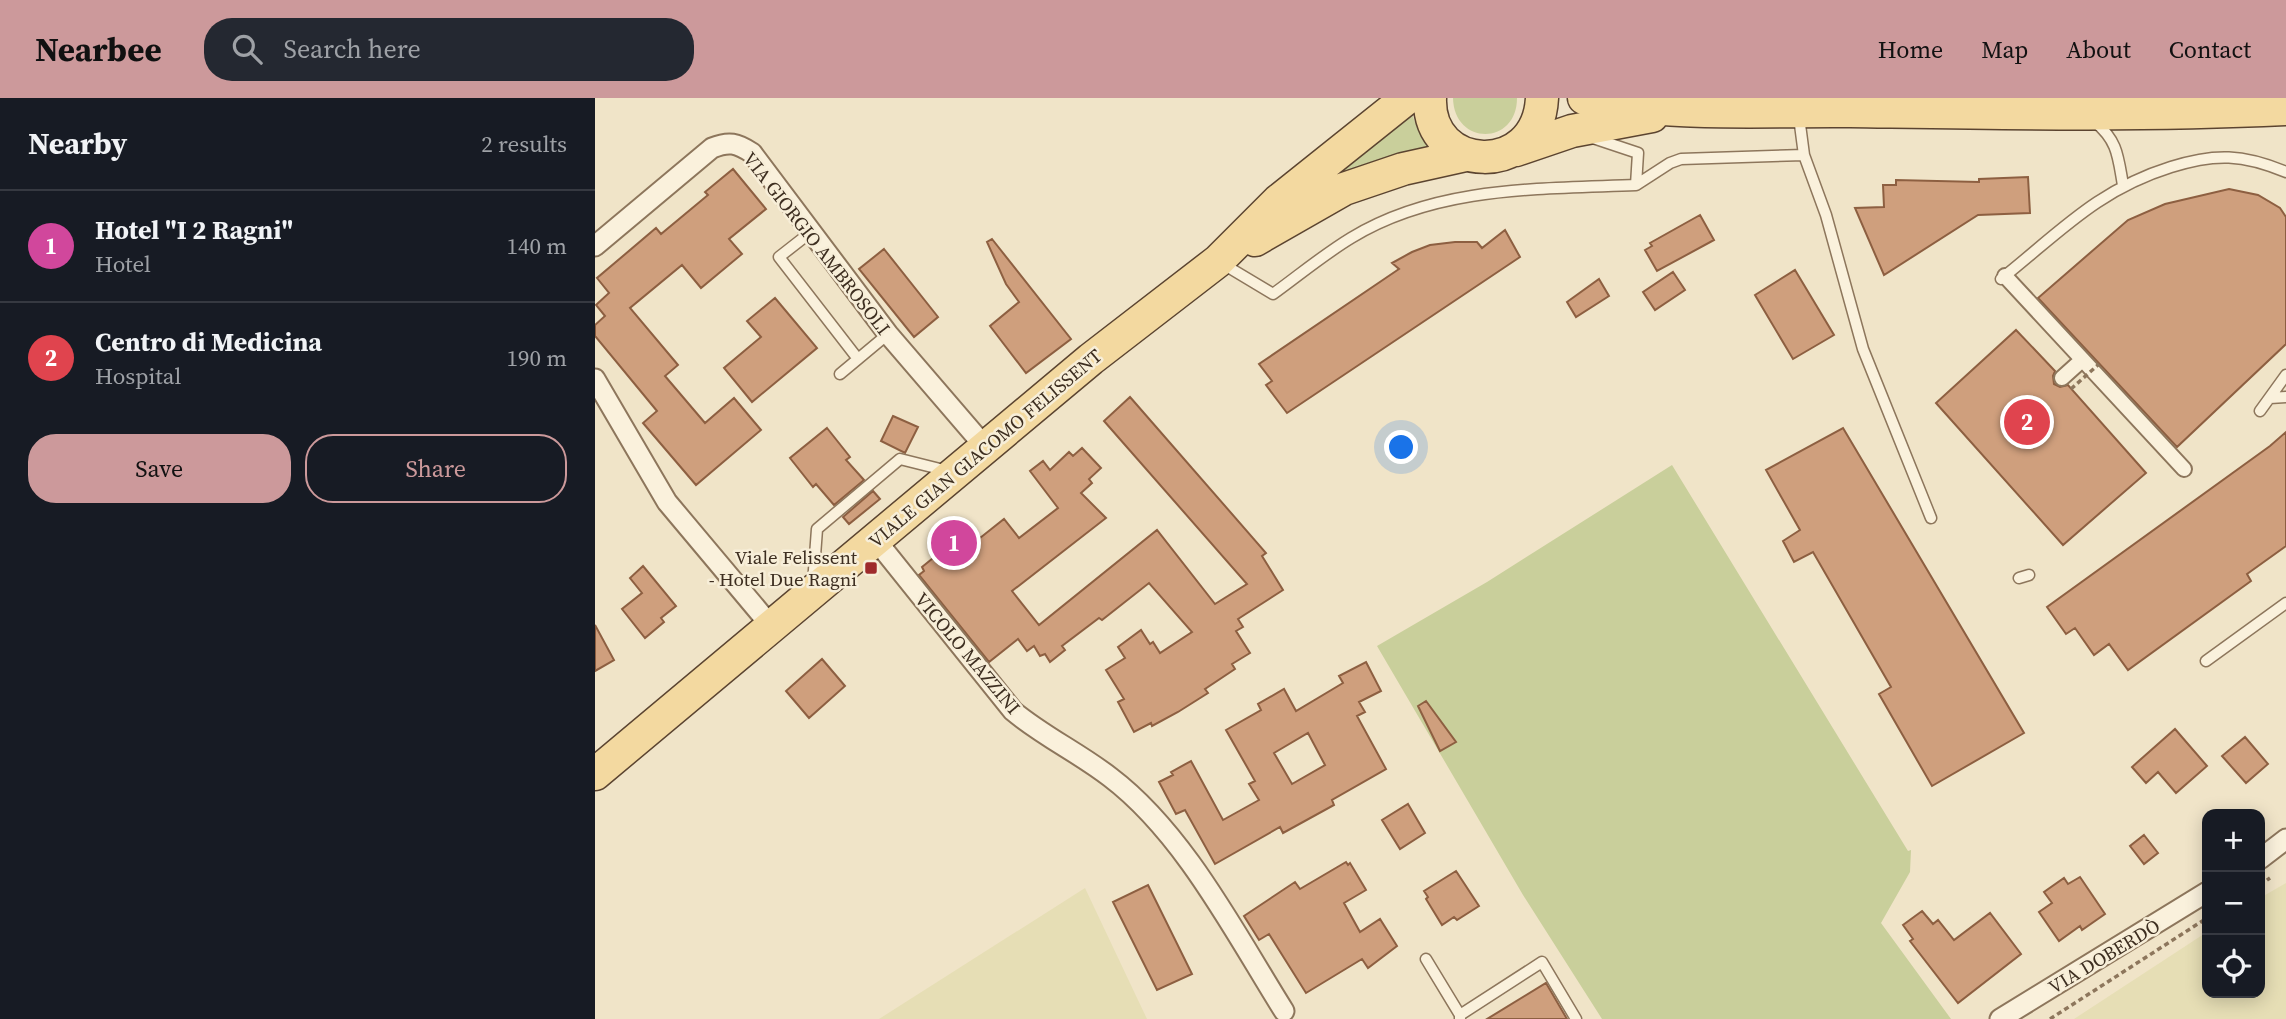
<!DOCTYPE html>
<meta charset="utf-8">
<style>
:root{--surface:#171b24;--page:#242831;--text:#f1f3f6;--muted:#9ea1a6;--line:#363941;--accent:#cc999b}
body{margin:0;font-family:"Source Serif 4",serif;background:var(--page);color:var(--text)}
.controls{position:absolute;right:21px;bottom:21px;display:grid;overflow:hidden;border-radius:14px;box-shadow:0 4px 18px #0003}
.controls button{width:63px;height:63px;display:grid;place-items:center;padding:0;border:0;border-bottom:2px solid var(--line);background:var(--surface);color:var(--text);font:35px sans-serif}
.you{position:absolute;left:807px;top:350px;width:24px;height:24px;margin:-18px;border:5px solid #fff;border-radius:50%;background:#1a73e8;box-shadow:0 0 0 10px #1a73e833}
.badge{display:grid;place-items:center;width:46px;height:46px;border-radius:50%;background:var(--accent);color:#fff;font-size:23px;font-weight:700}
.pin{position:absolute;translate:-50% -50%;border:4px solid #fff;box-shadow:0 2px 7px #0006}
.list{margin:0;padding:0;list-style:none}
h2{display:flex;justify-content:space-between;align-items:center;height:91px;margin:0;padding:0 28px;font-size:30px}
h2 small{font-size:23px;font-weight:400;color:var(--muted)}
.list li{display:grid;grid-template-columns:46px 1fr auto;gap:21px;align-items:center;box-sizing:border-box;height:112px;padding:0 28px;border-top:2px solid var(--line)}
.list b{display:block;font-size:26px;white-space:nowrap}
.list p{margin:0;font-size:23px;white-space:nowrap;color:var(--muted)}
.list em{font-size:23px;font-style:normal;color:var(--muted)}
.actions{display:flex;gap:14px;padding:21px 28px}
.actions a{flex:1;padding:16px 0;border:2px solid var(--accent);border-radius:28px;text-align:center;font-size:24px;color:var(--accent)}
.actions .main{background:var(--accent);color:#111}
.icon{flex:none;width:38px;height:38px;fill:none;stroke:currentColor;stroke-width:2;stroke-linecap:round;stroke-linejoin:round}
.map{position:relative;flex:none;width:1691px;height:921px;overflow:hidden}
header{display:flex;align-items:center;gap:42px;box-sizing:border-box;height:98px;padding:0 35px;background:var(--accent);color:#111}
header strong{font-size:33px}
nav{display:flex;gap:38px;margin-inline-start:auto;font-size:24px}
.search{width:490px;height:63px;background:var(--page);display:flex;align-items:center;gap:18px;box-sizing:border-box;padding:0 24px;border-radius:28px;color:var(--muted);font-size:26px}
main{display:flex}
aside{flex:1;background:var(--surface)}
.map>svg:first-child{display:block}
.farmland{fill:#e6deb5}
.green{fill:#c9cf9b}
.building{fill:#cf9f7d;stroke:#8d5f41;stroke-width:2;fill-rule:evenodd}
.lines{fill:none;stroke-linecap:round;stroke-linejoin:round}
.service-casing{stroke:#8d765c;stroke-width:13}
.pedestrian-casing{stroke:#8d765c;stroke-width:18}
.minor-casing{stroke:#8d765c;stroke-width:23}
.primary-casing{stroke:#5b4430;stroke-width:35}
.path{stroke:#8d765c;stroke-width:3.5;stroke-dasharray:5 3.5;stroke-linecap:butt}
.service{stroke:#faf1dc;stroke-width:10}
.pedestrian{stroke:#faf1dc;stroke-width:14}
.minor{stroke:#faf1dc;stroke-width:19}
.primary{stroke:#f3d9a0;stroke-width:32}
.path-bridge{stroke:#8d765c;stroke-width:3.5;stroke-dasharray:5 3.5;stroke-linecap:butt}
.poi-dot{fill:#9e2a2b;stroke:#f7eed8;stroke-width:2.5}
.labels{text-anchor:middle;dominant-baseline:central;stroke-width:5;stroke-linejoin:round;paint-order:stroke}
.street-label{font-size:19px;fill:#3d2e20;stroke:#f7eed8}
.poi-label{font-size:19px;fill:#3d2e20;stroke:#f7eed8;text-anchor:end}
</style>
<header>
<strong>Nearbee</strong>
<div class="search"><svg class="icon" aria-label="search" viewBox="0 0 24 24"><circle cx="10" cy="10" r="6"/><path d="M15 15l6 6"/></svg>Search here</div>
<nav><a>Home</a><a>Map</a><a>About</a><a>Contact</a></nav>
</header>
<main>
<aside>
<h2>Nearby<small>2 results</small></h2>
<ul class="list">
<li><span class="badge" style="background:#d1479c">1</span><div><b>Hotel &quot;I 2 Ragni&quot;</b><p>Hotel</p></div><em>140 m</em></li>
<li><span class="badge" style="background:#e0444e">2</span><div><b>Centro di Medicina</b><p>Hospital</p></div><em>190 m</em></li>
</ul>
<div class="actions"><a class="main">Save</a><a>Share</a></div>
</aside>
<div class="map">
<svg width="1691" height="921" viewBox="0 0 1691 921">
<rect width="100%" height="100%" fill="#f0e4c8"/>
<!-- farmland -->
<path class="farmland" d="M1691 785V921H1479L1612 834V895H1665V800Z
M490 790 552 921H284Z"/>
<!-- green -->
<path class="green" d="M858 0H922C922 48 859 48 858 0Z
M816 14 824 34 834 50 737 80Z
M1077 367 1313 753 1316 752 1315 774 1286 825 1356 921H1007L928 797 782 548 892 484Z"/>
<!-- building -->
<path class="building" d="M138 71 171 111 134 141 147 156 106 190 87 167 35 210 83 267 70 278 110 325 139 300 166 332 101 387 48 325 62 313 0 238V227L10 218 1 207 14 195 2 180 61 130 66 136 113 97 110 94Z
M1433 79 1435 115 1383 117 1289 177 1260 110 1289 109 1288 87H1301V82L1384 84V81Z
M1634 91 1663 97 1685 110 1691 119V246L1582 349 1443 200 1533 122 1570 106Z
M1105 117 1119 142 1062 173 1050 152 1057 148 1055 145Z
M910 132 925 159 692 315 671 287 677 283 664 266 804 171 797 165 817 154 835 147 860 144H882L887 150Z
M397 141 476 241 431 275 395 228 424 204 411 186 392 144Z
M289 151 343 219 319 239 264 171Z
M1200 172 1239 237 1198 261 1160 197Z
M1078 174 1090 192 1060 212 1048 194Z
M1004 181 1014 198 981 219 972 204Z
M180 200 222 250 157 304 129 270 166 239 152 223Z
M1421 232 1460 273 1458 278 1459 286 1465 289 1473 287 1551 375 1468 447 1341 305Z
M535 299 671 455 667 458 688 492 643 521 648 529 641 533 655 555 637 566 640 571 610 591 613 595 583 614 557 628 556 625 539 634 523 604 529 601 511 572 530 560 523 549 546 532 555 546 558 544 565 555 597 534 554 485 507 522 504 520 467 548 470 552 455 564 450 556 445 558 439 548 432 553 423 541 394 564 324 477 329 473 327 469 375 430 385 440 409 421 424 440 463 410 435 373 448 363 455 372 474 354 478 358 487 350 506 370 494 381 497 385 486 395 511 420 417 493 444 527 562 432 620 506 652 486 509 323Z
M298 318 323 329 310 355 286 343Z
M232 330 255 359 251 362 269 382 239 407 221 386 218 389 195 360Z
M1248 330 1429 635 1337 688 1284 596 1296 589 1218 454 1199 464 1188 443 1205 432 1171 372Z
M1691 334V448L1652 476 1656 483 1533 572 1514 546 1499 557 1480 530 1471 536 1452 509 1675 348Z
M278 393 285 401 254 426 248 419Z
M48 468 81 508 66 520 69 524 50 540 27 511 47 495 35 480Z
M0 527 19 562 0 573Z
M227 561 250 588 214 620 191 593Z
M771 564 786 593 764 604 770 614 762 618 791 671 737 702 739 707 688 735 685 729 620 766 590 712 581 716 564 684 578 677 576 674 596 663 628 722 664 702 654 686 660 683 631 632 666 612 663 606 689 591 701 613 748 585 744 578ZM713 635 730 667 697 686 679 655Z
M831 603 861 644 845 653 823 608Z
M1580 631 1612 668 1581 695 1563 674 1551 685 1537 669Z
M1650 639 1673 666 1651 685 1627 658Z
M813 706 830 735 805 751 787 722Z
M1549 737 1563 755 1549 766 1535 748Z
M751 764 753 767 755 765 771 792 749 805 765 834 785 821 802 848 773 870 767 861 711 895 674 836 664 842 649 818 700 784 705 791Z
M861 773 884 808 862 822 859 819 847 827 831 801 833 799 829 793Z
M1485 779 1510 816 1487 832 1485 828 1464 843 1444 814 1457 805 1449 794 1469 780 1473 786Z
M553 787 597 876 562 892 518 804Z
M1327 813 1338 826 1343 822 1359 842 1395 815 1426 856 1363 905 1315 843 1318 841 1308 827Z
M951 885 972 921H892Z"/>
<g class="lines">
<defs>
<path id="service" d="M1204 19 1209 57
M1500 24C1523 43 1523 59 1528 87
M1041 87 1075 65 1086 61 1209 57 1231 117 1268 251 1336 420
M216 134 184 159 263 261
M628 166 678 196C703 178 728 157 756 140 841 88 944 91 1041 87L1043 55 998 40
M1406 181C1464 135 1502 92 1576 69 1620 55 1648 56 1691 74
M245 276 293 236
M1675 300 1691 299
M1665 313 1691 277
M1424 480 1434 477
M218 485 222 431 305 361 353 373
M1611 563 1691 505
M831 861 865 917V920
M865 917 947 864 981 921"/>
<path id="pedestrian" d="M1410 178 1589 371
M1467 280 1487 262"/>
<path id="minor" d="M0 148 117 50C134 43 142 45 157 55L293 236 391 350
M0 281 72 404 176 528
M280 441 418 613C448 638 484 655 515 679 589 735 640 835 689 913
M1665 761 1691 741
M1405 921 1612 794"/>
<path id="primary" d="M835 0C832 76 943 81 947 0
M989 0C1076 19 1166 12 1255 13 1401 15 1545 18 1691 11
M921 52 977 33 1057 18
M660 142 749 91 808 71 871 57
M0 676 496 261 623 163 683 103 812 0"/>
</defs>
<!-- service casing -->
<use href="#service" class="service-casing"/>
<!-- pedestrian casing -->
<use href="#pedestrian" class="pedestrian-casing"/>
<!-- minor casing -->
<use href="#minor" class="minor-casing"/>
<!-- primary casing -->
<use href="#primary" class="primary-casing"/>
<!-- path -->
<path class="path" d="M1665 787 1675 780
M1455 921 1612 820"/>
<!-- service -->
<use href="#service" class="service"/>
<!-- pedestrian -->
<use href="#pedestrian" class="pedestrian"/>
<!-- minor -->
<use href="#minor" class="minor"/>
<!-- primary -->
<use href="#primary" class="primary"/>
<!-- path-bridge -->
<path class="path-bridge" d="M1476 291 1504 266"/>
</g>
<!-- markers -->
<rect class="poi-dot" x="269" y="463" width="14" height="14" rx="3.5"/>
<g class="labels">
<!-- street labels -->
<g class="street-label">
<text transform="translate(222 145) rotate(52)">VIA GIORGIO AMBROSOLI</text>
<text transform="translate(390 350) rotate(-40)">VIALE GIAN GIACOMO FELISSENT</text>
<text transform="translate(373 555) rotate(50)">VICOLO MAZZINI</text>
<text transform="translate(1509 858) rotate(-31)">VIA DOBERDÒ</text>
</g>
<!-- poi labels -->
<g class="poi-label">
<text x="262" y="459">Viale Felissent<tspan x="262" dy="22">- Hotel Due Ragni</tspan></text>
</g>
</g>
</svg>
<div class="controls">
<button>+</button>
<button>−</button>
<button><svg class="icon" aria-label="locate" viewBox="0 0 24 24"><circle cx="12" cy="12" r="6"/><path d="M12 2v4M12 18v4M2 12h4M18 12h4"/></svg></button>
</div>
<div class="you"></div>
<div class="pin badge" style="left:359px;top:445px;background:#d1479c">1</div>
<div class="pin badge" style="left:1432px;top:324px;background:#e0444e">2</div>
</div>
</main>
